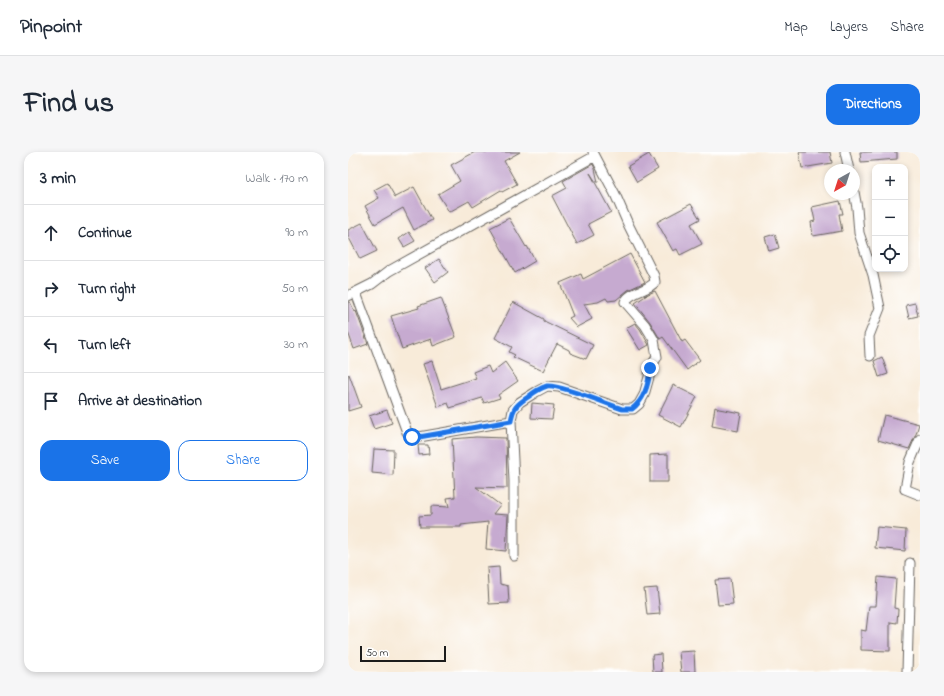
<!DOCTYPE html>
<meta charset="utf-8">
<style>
:root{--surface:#fff;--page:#f6f6f7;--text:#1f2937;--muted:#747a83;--line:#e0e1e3;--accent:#1a73e8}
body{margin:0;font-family:"Indie Flower",sans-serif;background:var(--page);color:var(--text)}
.controls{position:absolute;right:12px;top:12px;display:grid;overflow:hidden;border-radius:8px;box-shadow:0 2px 6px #0003}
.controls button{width:36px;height:36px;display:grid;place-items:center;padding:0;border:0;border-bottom:1px solid var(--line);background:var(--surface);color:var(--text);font:20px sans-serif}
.compass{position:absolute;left:476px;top:12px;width:36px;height:36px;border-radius:50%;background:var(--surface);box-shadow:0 2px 6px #0003;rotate:219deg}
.scale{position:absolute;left:12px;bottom:10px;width:86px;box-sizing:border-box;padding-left:4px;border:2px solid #1c1c1c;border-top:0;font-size:11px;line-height:14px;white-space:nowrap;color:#1c1c1c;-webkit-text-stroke:3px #fff;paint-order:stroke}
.stop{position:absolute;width:12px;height:12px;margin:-9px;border:3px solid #1a73e8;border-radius:50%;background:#fff}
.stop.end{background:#1a73e8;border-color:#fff;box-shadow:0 1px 4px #0008}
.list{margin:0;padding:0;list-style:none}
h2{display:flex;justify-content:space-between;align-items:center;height:52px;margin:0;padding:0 16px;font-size:17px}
h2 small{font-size:13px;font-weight:400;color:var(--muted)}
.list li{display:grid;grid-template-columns:26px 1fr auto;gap:12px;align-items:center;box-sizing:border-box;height:56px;padding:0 16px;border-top:1px solid var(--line)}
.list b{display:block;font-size:15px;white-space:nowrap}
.list em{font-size:13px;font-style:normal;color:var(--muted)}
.actions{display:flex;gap:8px;padding:12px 16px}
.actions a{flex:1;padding:9px 0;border:1px solid var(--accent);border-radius:12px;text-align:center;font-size:14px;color:var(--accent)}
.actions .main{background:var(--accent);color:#fff}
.icon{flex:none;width:22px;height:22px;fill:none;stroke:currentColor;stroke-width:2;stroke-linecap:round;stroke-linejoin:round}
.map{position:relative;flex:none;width:572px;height:520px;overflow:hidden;border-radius:12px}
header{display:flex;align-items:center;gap:24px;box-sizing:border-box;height:56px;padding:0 20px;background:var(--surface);border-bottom:1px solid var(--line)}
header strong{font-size:19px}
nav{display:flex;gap:22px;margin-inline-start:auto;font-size:14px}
.intro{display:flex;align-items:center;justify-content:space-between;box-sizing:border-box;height:96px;padding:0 24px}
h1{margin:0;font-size:28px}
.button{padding:10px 18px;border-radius:12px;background:var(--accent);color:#fff;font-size:14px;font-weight:700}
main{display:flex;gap:24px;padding:0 24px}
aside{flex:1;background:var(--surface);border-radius:12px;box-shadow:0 2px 6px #0003}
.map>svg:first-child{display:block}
.building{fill:#c6aad0}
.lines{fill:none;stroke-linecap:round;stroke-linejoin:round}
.minor-casing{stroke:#69645e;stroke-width:11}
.minor{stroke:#fff;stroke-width:9}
.route{stroke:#1a73e8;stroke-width:5}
</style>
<header>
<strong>Pinpoint</strong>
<nav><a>Map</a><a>Layers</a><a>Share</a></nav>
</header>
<div class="intro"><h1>Find us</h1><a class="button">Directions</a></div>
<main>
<aside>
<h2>3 min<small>Walk · 170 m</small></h2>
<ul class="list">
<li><svg class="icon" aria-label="ahead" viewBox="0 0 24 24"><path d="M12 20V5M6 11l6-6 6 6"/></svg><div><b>Continue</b></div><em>90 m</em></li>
<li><svg class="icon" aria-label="right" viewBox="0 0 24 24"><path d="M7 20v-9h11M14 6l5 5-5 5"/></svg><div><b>Turn right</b></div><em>50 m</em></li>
<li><svg class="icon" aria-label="left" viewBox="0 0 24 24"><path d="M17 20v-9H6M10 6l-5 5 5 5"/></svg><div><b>Turn left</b></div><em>30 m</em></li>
<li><svg class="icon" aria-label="arrive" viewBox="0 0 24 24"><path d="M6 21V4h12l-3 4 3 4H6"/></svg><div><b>Arrive at destination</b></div></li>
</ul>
<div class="actions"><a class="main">Save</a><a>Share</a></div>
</aside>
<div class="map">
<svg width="572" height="520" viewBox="0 0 572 520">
<rect width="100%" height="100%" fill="#fff"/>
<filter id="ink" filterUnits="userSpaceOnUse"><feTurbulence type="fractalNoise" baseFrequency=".025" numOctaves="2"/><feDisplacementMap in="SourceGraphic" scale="8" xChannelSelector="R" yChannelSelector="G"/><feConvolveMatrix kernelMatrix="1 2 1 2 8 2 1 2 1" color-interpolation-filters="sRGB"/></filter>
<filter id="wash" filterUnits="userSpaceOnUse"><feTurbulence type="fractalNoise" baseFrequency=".012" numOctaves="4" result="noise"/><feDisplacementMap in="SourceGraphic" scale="16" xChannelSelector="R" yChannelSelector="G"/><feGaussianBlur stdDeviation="0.9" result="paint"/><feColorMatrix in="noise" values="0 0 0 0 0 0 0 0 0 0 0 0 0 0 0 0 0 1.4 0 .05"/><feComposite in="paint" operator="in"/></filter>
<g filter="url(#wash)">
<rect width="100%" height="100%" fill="#f8ebd9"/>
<g id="blocks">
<!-- building -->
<path class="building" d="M127 0H172L156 9 169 32 154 40 153 38 125 55 121 49 101 60 90 42 112 29 103 13Z
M451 0H482L484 11 454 16Z
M512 0H549V7L513 10Z
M301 2 310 17 289 30 280 14Z
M245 12 247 17 250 30H248L242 21 263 60 240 72 246 83 229 92 204 44 219 36 215 29Z
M39 31 47 45 66 35 84 68 66 78 55 56 27 72 17 54 31 46 26 38Z
M492 49 495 62H491L494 79 465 84 463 70 467 69 464 55Z
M343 52 352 67 343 72 354 92 332 103 329 97 325 99 309 70Z
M161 66 178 95 179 94 187 109 167 121 142 76Z
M14 71 29 99 12 107 0 84V78Z
M61 80 67 89 56 95 51 87Z
M427 82 431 96 421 99 417 85Z
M282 102 297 130 280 138 268 148 260 149 258 146 250 150 236 152 244 167 229 175 221 166 225 164 212 131 233 122 235 127Z
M91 107 100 120 87 130 77 116Z
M307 139 334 190 337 188 352 208 339 218 315 185 312 187 302 170 287 151 299 143 296 144Z
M93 146 108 185 85 194 83 187 54 197 43 164 71 156 70 154Z
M0 150H2L7 160 8 159 20 192 6 197 0 180Z
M165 150 196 167V169L245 193 238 207 222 201 221 198 209 192 195 219 165 205 167 203 161 200 164 195 147 186Z
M567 151 570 164 561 166 558 153Z
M287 171 292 177 301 193 292 198 278 176Z
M534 205 540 222 531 225 526 209Z
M84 209 93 237 128 226 125 220 140 214 143 221 157 210 170 229 150 243 152 246 136 251 134 246 102 256 100 251 90 255 75 212Z
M1 222 13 255 0 259V223Z
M325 233 349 245 333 275 310 263Z
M184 251 206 253 204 267 183 266Z
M367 255 371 257 393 261 390 279 364 274Z
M39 258 44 271 26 277 21 264Z
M536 263 571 272 568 282 561 297 530 288Z
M128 285 158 286 159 336 128 335 152 353 145 362 160 363 158 399 138 397 140 370 113 373V375H72L71 364 83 363V354L101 355 99 346 107 345 104 287Z
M70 293H80L81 302 71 303Z
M26 297 46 298 45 323 24 321Z
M320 302V330H302V303Z
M529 375 558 378 557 399 527 396Z
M151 415 152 432 160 434 161 451 141 452 139 416Z
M530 425 548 427 546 456 550 457 549 471 542 470V499L513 498V478L518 479 521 454H528Z
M382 427 385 452 370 453 367 428Z
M309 436 312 462 299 463 296 437Z
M346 499 347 520H333L331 500Z
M313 502 314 520H305L304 503Z"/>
</g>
</g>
<g filter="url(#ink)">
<use href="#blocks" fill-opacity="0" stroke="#69645e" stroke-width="1"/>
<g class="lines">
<defs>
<path id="minor" d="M497 0 501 18
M506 40 509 56 511 81 525 123 532 156 521 184 522 204
M8 141 59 280 64 285H71L163 269
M0 144 24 132 41 119 247 4
M572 287 562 310 557 337 572 343
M166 404V329L163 269 165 258 172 250 188 240 199 234 211 235 274 257H285L291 252 296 243 301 225 302 216 309 205 306 188 297 173 277 150C282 139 300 139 307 130L306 124 280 72 267 42 245 0
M559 520 562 411"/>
</defs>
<!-- minor casing -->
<use href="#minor" class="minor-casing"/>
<!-- minor -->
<use href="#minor" class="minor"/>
</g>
</g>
<g class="lines" filter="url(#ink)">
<!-- route -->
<path class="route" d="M64 285H71L163 269C165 256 168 253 180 245 185 241 192 236 199 234 210 232 260 252 274 257H284C297 247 301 232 302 216"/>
</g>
</svg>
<div class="controls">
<button>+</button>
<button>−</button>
<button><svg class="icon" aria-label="locate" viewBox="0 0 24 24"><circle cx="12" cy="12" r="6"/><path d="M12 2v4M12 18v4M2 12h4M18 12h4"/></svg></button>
</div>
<svg class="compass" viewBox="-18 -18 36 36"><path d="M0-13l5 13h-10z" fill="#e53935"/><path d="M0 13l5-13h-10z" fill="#747a83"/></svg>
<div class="scale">50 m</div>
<div class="stop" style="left:64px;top:285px"></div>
<div class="stop end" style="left:302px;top:216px"></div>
</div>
</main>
